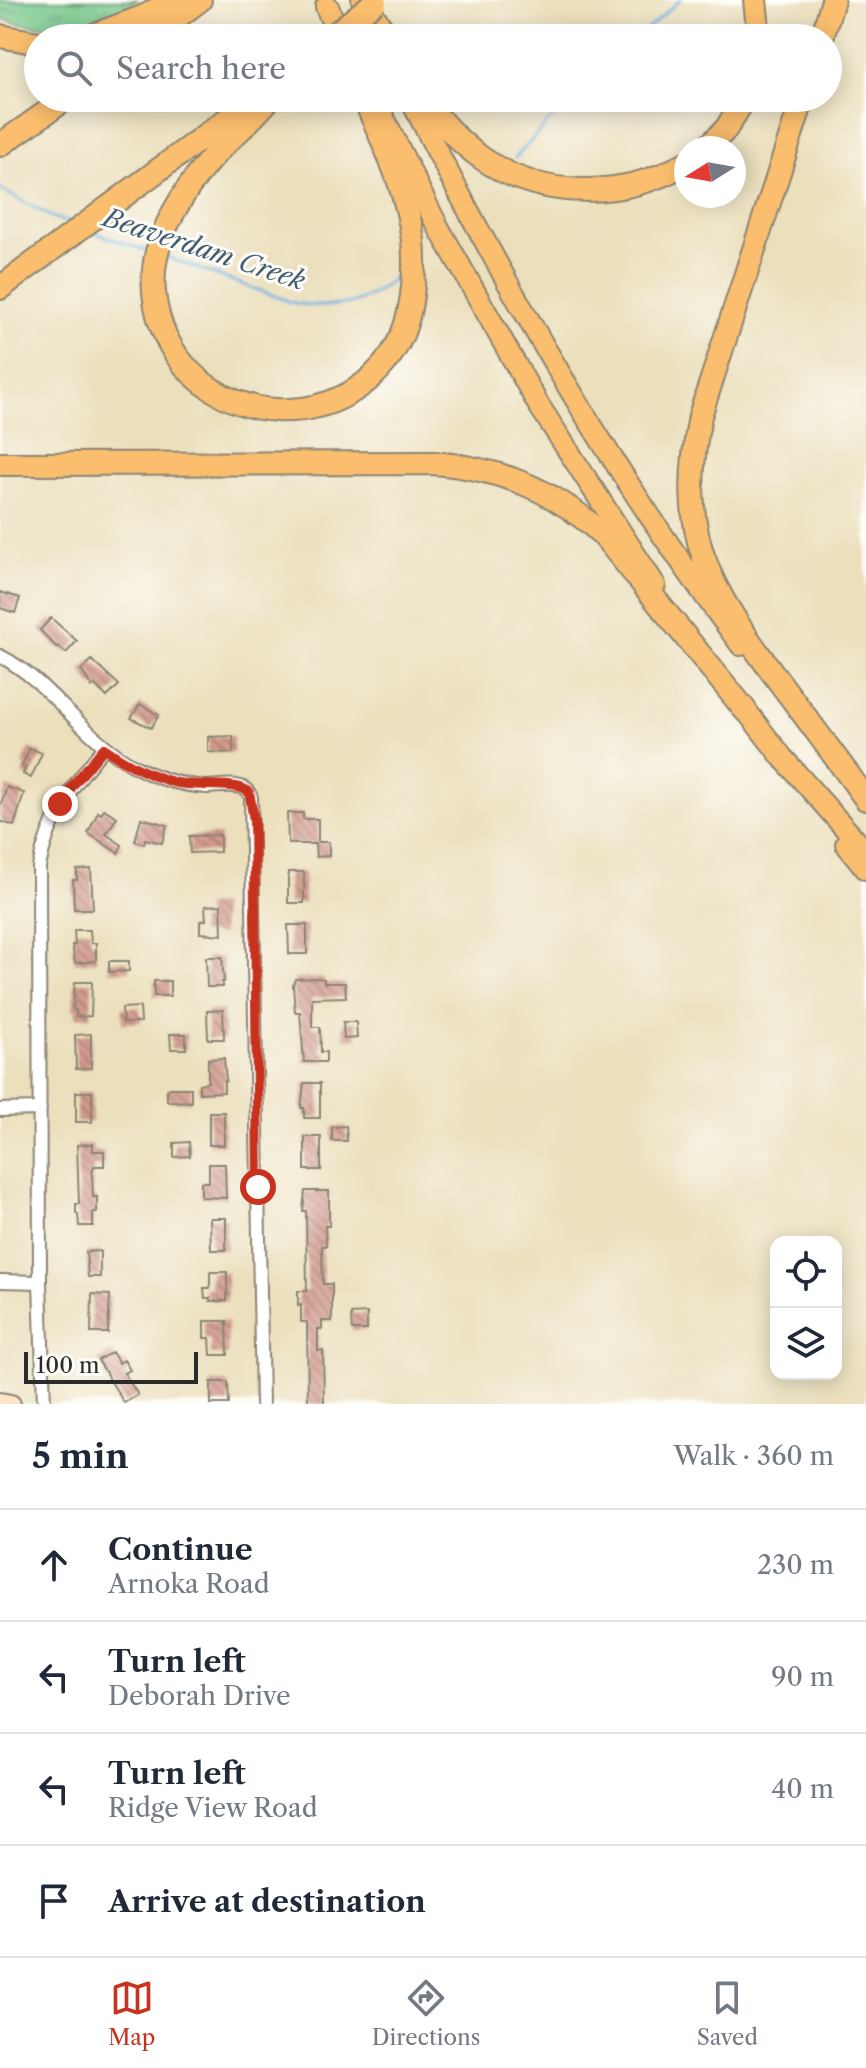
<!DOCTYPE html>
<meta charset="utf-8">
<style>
:root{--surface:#fff;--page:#f2f2f3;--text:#1f2937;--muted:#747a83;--line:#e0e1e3;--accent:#c8321e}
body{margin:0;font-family:"Libre Caslon Text",serif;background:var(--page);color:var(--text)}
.controls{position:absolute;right:24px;bottom:24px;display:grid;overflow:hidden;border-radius:16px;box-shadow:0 4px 20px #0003}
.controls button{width:72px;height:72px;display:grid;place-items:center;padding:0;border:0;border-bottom:2px solid var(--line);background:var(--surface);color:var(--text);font:40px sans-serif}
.compass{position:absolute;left:674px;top:136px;width:72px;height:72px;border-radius:50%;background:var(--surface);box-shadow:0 4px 20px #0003;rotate:259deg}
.scale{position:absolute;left:24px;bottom:20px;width:174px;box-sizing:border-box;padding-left:8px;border:4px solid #2b2b2b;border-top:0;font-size:22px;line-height:28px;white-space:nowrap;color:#2b2b2b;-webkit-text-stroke:6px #fdfcf7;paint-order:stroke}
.stop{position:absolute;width:24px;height:24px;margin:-18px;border:6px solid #c8321e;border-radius:50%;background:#fff}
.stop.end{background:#c8321e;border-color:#fff;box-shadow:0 2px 8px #0008}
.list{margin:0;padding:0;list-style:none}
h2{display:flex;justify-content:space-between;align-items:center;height:104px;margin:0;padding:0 32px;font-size:34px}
h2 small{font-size:26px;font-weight:400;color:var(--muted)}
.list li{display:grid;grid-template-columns:52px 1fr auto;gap:24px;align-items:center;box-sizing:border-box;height:112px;padding:0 32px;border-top:2px solid var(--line)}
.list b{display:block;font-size:30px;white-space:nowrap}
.list p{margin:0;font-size:26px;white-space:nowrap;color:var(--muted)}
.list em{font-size:26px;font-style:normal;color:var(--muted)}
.icon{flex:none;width:44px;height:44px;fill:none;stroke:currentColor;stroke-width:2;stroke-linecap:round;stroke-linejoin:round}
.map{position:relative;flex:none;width:866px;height:1404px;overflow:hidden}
.search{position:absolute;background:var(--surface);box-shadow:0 4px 20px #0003;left:24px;right:24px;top:24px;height:88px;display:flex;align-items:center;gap:20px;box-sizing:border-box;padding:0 28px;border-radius:44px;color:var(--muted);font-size:30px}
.sheet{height:552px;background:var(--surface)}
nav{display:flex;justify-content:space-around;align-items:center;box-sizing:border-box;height:112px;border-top:2px solid var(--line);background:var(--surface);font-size:22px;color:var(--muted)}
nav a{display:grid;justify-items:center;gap:4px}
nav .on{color:var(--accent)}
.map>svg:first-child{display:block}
.grass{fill:url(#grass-tufts);stroke:#507a5a;stroke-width:2}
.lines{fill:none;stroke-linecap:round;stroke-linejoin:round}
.stream{stroke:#68aede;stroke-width:3}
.building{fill:url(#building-back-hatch)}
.minor-casing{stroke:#8b8574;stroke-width:16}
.secondary-casing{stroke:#8b8574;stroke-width:22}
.trunk-casing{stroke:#8b8574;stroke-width:24}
.motorway-casing{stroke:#8b8574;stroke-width:26}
.minor{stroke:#fff;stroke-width:12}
.secondary{stroke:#fde5c5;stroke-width:18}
.trunk{stroke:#fbbe6e;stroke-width:20}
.motorway{stroke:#fbbe6e;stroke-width:22}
.motorway-bridge-casing{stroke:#8b8574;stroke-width:26;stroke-linecap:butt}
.motorway-bridge{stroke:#fbbe6e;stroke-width:22}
.route{stroke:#c8321e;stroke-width:10}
.labels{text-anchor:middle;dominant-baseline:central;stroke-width:6;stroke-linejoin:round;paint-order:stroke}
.water-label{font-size:26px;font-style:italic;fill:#435f73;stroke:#fdfcf7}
</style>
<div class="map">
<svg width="866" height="1404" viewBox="0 0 866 1404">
<defs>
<pattern id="grass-tufts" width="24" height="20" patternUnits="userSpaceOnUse" patternTransform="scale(2)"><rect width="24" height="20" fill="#76c88a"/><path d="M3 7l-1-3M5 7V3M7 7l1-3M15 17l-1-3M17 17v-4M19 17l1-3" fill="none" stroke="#61a371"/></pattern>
<pattern id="building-back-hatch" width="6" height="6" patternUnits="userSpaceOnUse" patternTransform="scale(2)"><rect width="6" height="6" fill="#d2998c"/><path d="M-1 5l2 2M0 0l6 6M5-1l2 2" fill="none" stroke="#ab7d73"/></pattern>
</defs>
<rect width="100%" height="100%" fill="#fdfcf7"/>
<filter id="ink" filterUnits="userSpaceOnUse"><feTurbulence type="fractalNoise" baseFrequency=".0125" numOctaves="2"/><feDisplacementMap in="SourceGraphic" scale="16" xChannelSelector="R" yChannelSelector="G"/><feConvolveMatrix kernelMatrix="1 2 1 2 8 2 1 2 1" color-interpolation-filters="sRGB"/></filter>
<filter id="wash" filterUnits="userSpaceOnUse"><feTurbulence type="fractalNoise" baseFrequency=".006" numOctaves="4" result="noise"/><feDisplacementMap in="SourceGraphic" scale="32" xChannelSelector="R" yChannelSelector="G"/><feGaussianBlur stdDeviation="1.8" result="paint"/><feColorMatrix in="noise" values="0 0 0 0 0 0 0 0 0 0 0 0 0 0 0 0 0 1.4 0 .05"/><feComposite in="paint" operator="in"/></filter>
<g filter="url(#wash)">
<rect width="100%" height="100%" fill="#ebdfbc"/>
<!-- grass -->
<path class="grass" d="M0 0H137C97 26 46 34 0 18Z"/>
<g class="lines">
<!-- stream -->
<path class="stream" d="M637 38 680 0
M515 158 571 98
M0 189 54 218 72 224
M90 231 147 251
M166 257 294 303C340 310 363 305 399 275"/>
</g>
<g id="blocks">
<!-- building -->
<path class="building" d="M0 592 20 598 15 613 0 608Z
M51 618 77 641 66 653 58 646 57 648 40 630Z
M92 660 119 685 107 697 95 685 92 687 81 670Z
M140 704 159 715 151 728 131 718Z
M233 736V753L208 752V737Z
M30 748 42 753 31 778 23 774 26 766 22 765Z
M7 787 24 793 14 826 0 821V806Z
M104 809 117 817 106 834 122 845 118 853 88 833 98 812 101 814Z
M287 813H303V819H318V842H329V856L316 857 315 844H288Z
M141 818 167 825 162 843 145 839 144 844 135 841Z
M220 835V852L190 853 189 836Z
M91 869 93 909H74L73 880H77V870Z
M288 872H304V903H288Z
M221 905 222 935 200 933V921L206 920 205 906Z
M288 925H307V954H289Z
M74 930H90L91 943H96V961L75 963 72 945H75Z
M206 957H222L224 982H222V987H207Z
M109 961H129V971L109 972Z
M318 978 324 979V983H345L346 997 312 998V1027H320L321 1052H326V1062H304L300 1012H295L293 985 295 979Z
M154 981H170V996H154Z
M75 982H92L91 1016 76 1017V1010L73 1009Z
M140 1007 141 1022 123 1023 122 1008Z
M223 1010 224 1039H208L207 1011Z
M343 1022H356L357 1038 344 1039Z
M91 1034V1068L76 1069 75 1035Z
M170 1034H186V1049H171Z
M224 1058 226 1081H224V1092L199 1093V1084L208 1082V1059Z
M304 1083H320V1118H304V1108H301Z
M170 1088H191V1102L167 1101V1090Z
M76 1092H92V1122H76Z
M209 1112H224V1145H209Z
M346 1126 347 1141H332V1127Z
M305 1137H321V1170H305Z
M189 1142 190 1156 174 1157V1143Z
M93 1144V1151H104V1166H94L92 1174 93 1197H97V1212H93V1226H79L78 1214H76V1204H79L77 1145Z
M209 1164H225L226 1198 201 1197V1182H209Z
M305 1191H329V1226H325L326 1246H322L323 1284H332V1321H322V1329H318V1351L323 1350 324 1404H308L307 1322H301V1305L298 1306V1291H307L306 1211H303Z
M210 1218H226V1250H211Z
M100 1251V1277H88L86 1252Z
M210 1272H227V1301H210V1298H205L204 1288H210Z
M92 1294 110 1295 108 1333H91Z
M367 1313V1330H352L351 1314Z
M204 1321H227L228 1355H211L210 1338H204Z
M112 1352 119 1363 124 1360 130 1370 124 1373 138 1395 124 1403 98 1360Z
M211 1382H228L229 1404H211Z"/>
</g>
</g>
<g filter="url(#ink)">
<use href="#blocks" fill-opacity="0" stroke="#8b8574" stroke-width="2"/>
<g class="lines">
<defs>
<path id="minor" d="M0 656C53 683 82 740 140 769 161 780 182 785 206 787 217 787 233 783 243 788 248 790 248 792 251 797L262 1404
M0 1110 40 1109
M0 1281 40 1282
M44 1404 40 1282 39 867C48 818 72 785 104 748"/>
<path id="secondary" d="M0 1402 11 1404"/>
<path id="trunk" d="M410 98C506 289 612 473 741 645
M379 108 436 223 538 404 655 585
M737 699 782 757 866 852
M846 844 866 869"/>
<path id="motorway" d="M363 0 388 38
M755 0 759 38
M327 7 340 38
M0 36 38 43
M86 38 145 16 173 0
M150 38 200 0
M822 38 833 0
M270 98C255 117 237 132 219 150 193 177 167 216 157 252 150 280 154 310 165 335 208 429 343 437 396 347 413 318 416 274 413 241 407 189 384 145 364 98
M423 98C440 121 459 143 483 159 542 200 625 199 686 163
M803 98 700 416C676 538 709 587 778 680 808 720 837 759 866 799
M0 145 67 98
M707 148 726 129 745 98
M0 288 255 98
M0 464 435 463C501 469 555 490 603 535L745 710"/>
</defs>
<!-- minor casing -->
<use href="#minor" class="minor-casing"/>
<!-- secondary casing -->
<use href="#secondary" class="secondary-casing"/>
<!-- trunk casing -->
<use href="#trunk" class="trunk-casing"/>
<!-- motorway casing -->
<use href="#motorway" class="motorway-casing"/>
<!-- minor -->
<use href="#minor" class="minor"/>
<!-- secondary -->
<use href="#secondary" class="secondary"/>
<!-- trunk -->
<use href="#trunk" class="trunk"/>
<!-- motorway -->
<use href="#motorway" class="motorway"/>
<defs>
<path id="motorway-bridge" d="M330 38 375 2"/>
</defs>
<!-- motorway-bridge casing -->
<use href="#motorway-bridge" class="motorway-bridge-casing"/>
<!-- motorway-bridge -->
<use href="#motorway-bridge" class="motorway-bridge"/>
</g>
</g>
<g class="lines" filter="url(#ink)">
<!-- route -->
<path class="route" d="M60 804 73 785 104 748C125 763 148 775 173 782 194 788 235 781 249 792L254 820 258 1187"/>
</g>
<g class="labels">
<!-- water labels -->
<g class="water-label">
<text transform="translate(204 249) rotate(18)">Beaverdam Creek</text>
</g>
</g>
</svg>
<div class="controls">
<button><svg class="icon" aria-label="locate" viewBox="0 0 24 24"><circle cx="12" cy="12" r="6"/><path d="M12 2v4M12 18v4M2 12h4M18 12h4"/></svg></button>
<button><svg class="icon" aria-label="layers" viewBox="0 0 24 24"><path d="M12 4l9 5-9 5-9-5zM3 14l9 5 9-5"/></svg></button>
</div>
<svg class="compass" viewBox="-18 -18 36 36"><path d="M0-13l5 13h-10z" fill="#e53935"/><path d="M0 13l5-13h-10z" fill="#747a83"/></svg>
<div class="scale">100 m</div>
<div class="stop" style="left:258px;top:1187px"></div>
<div class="stop end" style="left:60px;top:804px"></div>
<div class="search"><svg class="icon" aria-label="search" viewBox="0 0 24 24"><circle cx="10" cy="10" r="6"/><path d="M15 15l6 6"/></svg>Search here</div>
</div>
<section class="sheet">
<h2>5 min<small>Walk · 360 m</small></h2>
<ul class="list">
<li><svg class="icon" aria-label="ahead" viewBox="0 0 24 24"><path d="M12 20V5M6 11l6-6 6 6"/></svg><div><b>Continue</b><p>Arnoka Road</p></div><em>230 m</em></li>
<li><svg class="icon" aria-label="left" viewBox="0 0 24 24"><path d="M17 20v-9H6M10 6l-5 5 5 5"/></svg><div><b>Turn left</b><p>Deborah Drive</p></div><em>90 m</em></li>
<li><svg class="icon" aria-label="left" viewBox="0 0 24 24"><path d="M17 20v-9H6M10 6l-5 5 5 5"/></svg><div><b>Turn left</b><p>Ridge View Road</p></div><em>40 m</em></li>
<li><svg class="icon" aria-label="arrive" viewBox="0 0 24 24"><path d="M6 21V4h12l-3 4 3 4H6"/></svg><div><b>Arrive at destination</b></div></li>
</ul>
</section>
<nav>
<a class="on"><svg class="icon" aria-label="map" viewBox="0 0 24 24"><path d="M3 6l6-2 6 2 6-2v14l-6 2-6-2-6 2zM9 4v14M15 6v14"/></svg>Map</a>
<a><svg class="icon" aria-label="directions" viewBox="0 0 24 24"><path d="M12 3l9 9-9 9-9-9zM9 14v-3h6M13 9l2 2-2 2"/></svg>Directions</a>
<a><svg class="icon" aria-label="saved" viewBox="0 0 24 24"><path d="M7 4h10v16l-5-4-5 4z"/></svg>Saved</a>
</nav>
